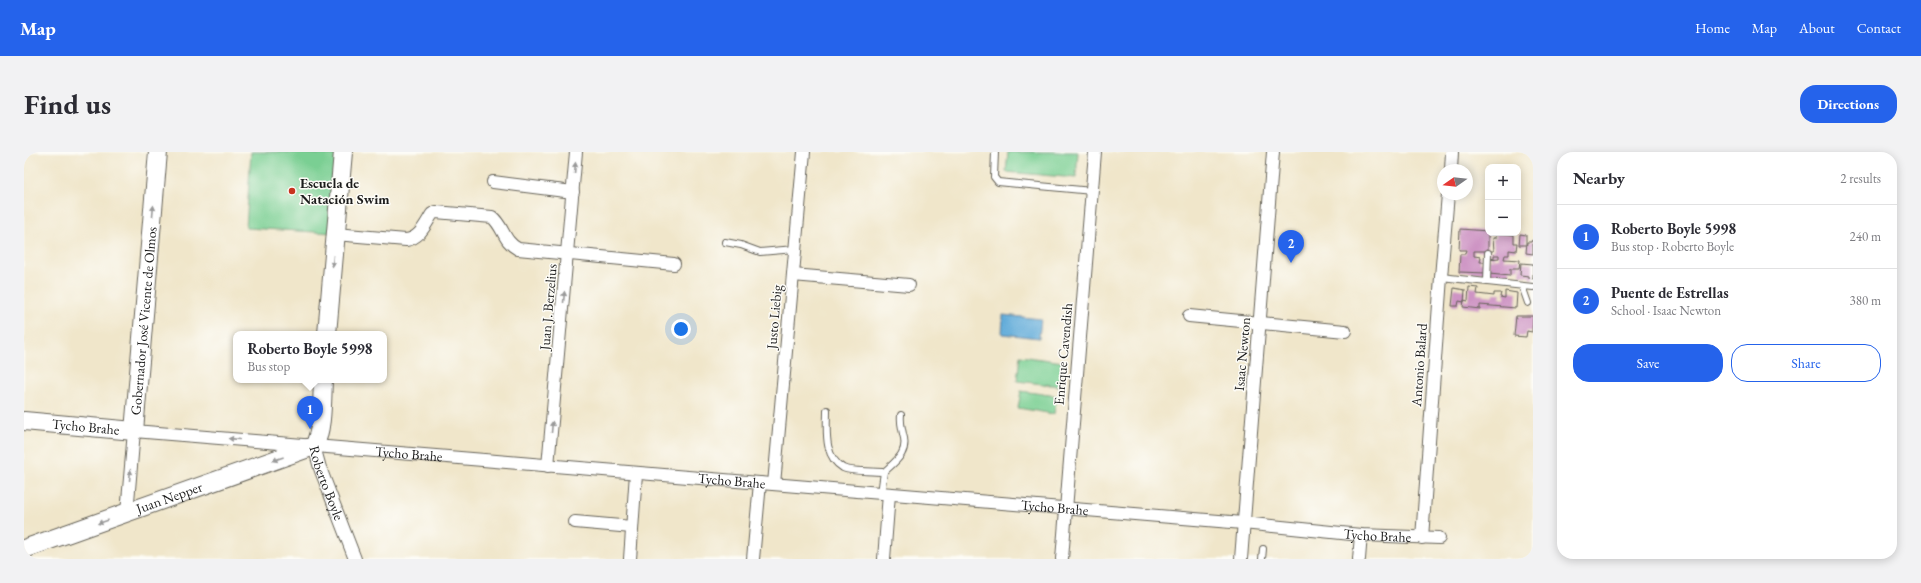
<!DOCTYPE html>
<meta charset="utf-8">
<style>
:root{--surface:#fff;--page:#f2f2f3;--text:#2b2b33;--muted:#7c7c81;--line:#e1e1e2;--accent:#2563eb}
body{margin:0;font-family:"EB Garamond",serif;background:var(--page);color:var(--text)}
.controls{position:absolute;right:12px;top:12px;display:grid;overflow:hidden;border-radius:8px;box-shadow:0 2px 10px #0003}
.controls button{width:36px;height:36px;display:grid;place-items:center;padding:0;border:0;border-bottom:1px solid var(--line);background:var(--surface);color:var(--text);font:20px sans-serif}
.compass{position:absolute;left:1413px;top:12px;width:36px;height:36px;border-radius:50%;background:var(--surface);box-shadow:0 2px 10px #0003;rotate:256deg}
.you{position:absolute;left:657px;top:177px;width:14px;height:14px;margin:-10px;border:3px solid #fff;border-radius:50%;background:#1a73e8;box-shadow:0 0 0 6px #1a73e833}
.badge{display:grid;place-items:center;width:26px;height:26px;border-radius:50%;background:var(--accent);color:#fff;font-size:13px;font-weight:700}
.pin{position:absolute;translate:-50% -33px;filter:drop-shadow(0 1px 2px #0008)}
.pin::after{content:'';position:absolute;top:21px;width:14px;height:12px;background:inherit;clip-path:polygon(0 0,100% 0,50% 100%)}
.popup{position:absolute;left:209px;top:179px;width:154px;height:52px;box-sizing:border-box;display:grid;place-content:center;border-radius:8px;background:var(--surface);filter:drop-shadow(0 1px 3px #0005);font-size:13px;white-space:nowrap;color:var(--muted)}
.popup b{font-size:15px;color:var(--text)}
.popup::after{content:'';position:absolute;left:50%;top:100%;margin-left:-8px;border:8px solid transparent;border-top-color:var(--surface)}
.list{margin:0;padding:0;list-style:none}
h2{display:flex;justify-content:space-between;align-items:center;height:52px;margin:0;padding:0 16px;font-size:17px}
h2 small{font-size:13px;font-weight:400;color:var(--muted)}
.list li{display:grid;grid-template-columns:26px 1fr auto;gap:12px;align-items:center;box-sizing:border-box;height:64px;padding:0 16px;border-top:1px solid var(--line)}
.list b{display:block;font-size:15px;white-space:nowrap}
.list p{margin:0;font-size:13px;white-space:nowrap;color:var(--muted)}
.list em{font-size:13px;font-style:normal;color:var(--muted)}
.actions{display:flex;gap:8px;padding:12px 16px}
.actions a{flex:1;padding:9px 0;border:1px solid var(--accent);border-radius:16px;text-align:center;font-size:14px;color:var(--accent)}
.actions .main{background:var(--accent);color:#fff}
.map{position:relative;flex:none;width:1509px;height:407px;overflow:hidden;border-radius:16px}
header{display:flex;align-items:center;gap:24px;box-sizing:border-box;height:56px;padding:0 20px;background:var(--accent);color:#fff}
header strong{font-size:19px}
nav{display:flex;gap:22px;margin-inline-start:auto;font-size:14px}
.intro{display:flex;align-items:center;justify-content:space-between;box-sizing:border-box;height:96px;padding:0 24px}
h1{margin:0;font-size:28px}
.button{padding:10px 18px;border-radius:16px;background:var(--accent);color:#fff;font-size:14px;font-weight:700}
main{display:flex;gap:24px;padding:0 24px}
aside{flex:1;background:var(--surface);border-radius:16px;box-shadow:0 2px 10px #0003}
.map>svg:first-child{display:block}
.green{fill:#7acf93;stroke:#4b7658}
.water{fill:#61abd9;stroke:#3e647a}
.building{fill:#ce94c4}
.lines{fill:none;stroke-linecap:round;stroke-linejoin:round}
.service-casing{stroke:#666359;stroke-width:8}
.minor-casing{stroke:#666359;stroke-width:14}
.secondary-casing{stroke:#666359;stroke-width:20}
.service{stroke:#fff;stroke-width:6}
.minor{stroke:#fff;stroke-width:12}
.secondary{stroke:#fff;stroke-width:18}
.oneway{fill:#999}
.poi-dot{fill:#c8321e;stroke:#fdfcf7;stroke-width:1.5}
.labels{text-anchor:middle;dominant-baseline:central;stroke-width:3;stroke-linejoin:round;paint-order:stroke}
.poi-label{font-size:14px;font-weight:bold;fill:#1c1c1c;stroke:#fdfcf7;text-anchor:start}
.street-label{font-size:14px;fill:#1c1c1c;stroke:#fdfcf7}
</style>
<header>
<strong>Map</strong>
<nav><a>Home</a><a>Map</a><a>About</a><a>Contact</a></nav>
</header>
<div class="intro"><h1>Find us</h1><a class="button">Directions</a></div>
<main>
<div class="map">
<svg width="1509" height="407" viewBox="0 0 1509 407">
<rect width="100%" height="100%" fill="#fdfcf7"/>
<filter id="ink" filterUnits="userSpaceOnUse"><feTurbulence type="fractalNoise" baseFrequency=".025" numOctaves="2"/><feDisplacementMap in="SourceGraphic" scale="8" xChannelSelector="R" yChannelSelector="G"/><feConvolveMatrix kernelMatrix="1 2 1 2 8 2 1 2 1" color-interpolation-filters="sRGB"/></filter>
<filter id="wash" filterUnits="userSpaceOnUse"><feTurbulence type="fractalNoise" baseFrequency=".012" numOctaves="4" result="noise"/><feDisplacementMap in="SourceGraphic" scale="16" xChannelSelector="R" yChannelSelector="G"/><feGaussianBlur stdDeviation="0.9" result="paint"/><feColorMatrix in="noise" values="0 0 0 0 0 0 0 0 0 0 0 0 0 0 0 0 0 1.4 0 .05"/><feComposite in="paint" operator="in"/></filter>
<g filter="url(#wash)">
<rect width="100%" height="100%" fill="#f0e6ca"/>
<!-- green -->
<path class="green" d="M227 0H263L314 3 309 81 222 76Z
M984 0H1054L1052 26 982 20Z
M996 204 1039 210 1036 234 993 229Z
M997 239 1033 244 1030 262 994 256Z"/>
<!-- water -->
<path class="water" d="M979 163 1017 167 1015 186 978 182Z"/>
<g id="blocks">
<!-- building -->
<path class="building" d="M1436 77 1464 79V99H1450V104L1457 105 1456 110H1462V121L1435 120 1436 102H1441L1442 98H1435Z
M1472 81 1490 83V91H1493L1492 99 1485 98V103H1481L1480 107 1496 108 1495 117H1486V124L1465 122V107L1475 106V103H1470V106L1466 105V99H1470L1469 86H1472Z
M1496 82 1502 83V93H1495Z
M1508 88H1509V102L1502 101 1503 90H1507Z
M1497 111 1509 112V127L1505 126V124L1496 123Z
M1445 135 1454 136 1453 142 1470 144V141H1477L1476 145 1481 146V139L1493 141 1492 156 1456 153V157L1439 155 1440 148 1444 149Z
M1430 136 1441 138 1440 150 1435 149 1434 154H1428Z
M1492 164H1509L1508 180 1503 179 1502 185 1490 184Z"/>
</g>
</g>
<g filter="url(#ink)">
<use href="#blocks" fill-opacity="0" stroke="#666359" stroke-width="1"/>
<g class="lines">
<defs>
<path id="service" d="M971 0 970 25 974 30 1068 39
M701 90 717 93 736 100 771 97
M1417 125 1509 135
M1463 130 1464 101
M1498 134 1504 151
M803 258C803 278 799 304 819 316 827 320 850 319 860 320 872 309 885 301 879 282 878 276 876 271 877 263
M857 341 860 320
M1238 407 1239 397"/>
<g id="minor">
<path d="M1427 18 1428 0"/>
<path d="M469 30 549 40"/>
<path d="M311 82 382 88C396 86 401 73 408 62L412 60 468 65C480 75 479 89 494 97L650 112"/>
<path d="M769 123 885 133"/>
<path d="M1165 164 1321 179"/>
<path id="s1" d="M290 294 296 316 331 407"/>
<path d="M524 314 552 0"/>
<path d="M750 332 780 0"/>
<path id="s2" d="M103 361 110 279 1219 371 1337 383 1415 386"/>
<path d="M551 370 608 375"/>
<path d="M1398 386 1417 125 1424 42"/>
<path d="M606 407 612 321"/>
<path d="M729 407 736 331"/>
<path d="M860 407 865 342"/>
<path d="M1038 407 1071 0"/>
<path d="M1217 407 1249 0"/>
<path d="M1335 407 1337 383"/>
</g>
<g id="secondary">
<path d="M303 182 319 0"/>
<path id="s3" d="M0 269 110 279 134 0"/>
<path id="s4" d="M0 397 290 294C299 278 298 247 299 228"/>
</g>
</defs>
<!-- service casing -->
<use href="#service" class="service-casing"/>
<!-- minor casing -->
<use href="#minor" class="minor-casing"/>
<!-- secondary casing -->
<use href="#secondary" class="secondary-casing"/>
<!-- service -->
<use href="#service" class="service"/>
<!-- minor -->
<use href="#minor" class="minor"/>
<!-- secondary -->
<use href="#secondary" class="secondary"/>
</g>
<!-- one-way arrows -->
<defs><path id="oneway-solid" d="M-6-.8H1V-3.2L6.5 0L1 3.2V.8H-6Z"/></defs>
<g class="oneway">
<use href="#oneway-solid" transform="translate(551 16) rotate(-85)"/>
<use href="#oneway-solid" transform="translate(129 59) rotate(-85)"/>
<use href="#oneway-solid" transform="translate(309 109) rotate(95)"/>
<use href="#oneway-solid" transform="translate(540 145) rotate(-85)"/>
<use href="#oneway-solid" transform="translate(528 275) rotate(-85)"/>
<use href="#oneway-solid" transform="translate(210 287) rotate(-175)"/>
<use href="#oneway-solid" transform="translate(254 307) rotate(160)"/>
<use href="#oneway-solid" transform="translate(106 323) rotate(-85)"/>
<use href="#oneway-solid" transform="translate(79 370) rotate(161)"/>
</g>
</g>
<!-- markers -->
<circle class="poi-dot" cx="268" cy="39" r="4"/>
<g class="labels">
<!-- poi labels -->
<g class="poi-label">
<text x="276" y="31">Escuela de<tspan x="276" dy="16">Natación Swim</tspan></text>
</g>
<!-- street labels -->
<g class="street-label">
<text transform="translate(524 155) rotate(-85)">Juan J. Berzelius</text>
<text transform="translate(750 165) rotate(-85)">Justo Liebig</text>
<text stroke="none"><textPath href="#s3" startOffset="221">Gobernador José Vicente de Olmos</textPath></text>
<text transform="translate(1039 202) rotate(-85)">Enrique Cavendish</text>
<text transform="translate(1218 202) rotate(-85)">Isaac Newton</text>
<text transform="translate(1395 213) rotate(-86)">Antonio Balard</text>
<text stroke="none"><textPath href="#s3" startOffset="62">Tycho Brahe</textPath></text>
<text stroke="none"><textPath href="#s2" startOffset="358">Tycho Brahe</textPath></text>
<text stroke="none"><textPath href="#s2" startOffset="682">Tycho Brahe</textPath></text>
<text stroke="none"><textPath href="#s1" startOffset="39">Roberto Boyle</textPath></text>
<text stroke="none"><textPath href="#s4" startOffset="154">Juan Nepper</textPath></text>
<text stroke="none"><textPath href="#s2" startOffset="1006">Tycho Brahe</textPath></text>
<text stroke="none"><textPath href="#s2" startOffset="1330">Tycho Brahe</textPath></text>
</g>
</g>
</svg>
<div class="controls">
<button>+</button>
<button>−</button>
</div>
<svg class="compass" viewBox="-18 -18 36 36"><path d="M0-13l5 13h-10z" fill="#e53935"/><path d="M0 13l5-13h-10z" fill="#7c7c81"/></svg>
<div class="you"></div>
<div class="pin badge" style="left:286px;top:277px">1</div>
<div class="popup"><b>Roberto Boyle 5998</b>Bus stop</div>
<div class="pin badge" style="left:1267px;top:111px">2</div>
</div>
<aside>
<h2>Nearby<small>2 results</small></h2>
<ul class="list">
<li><span class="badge">1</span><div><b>Roberto Boyle 5998</b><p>Bus stop · Roberto Boyle</p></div><em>240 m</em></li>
<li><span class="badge">2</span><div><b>Puente de Estrellas</b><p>School · Isaac Newton</p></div><em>380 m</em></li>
</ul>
<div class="actions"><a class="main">Save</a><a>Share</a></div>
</aside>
</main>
